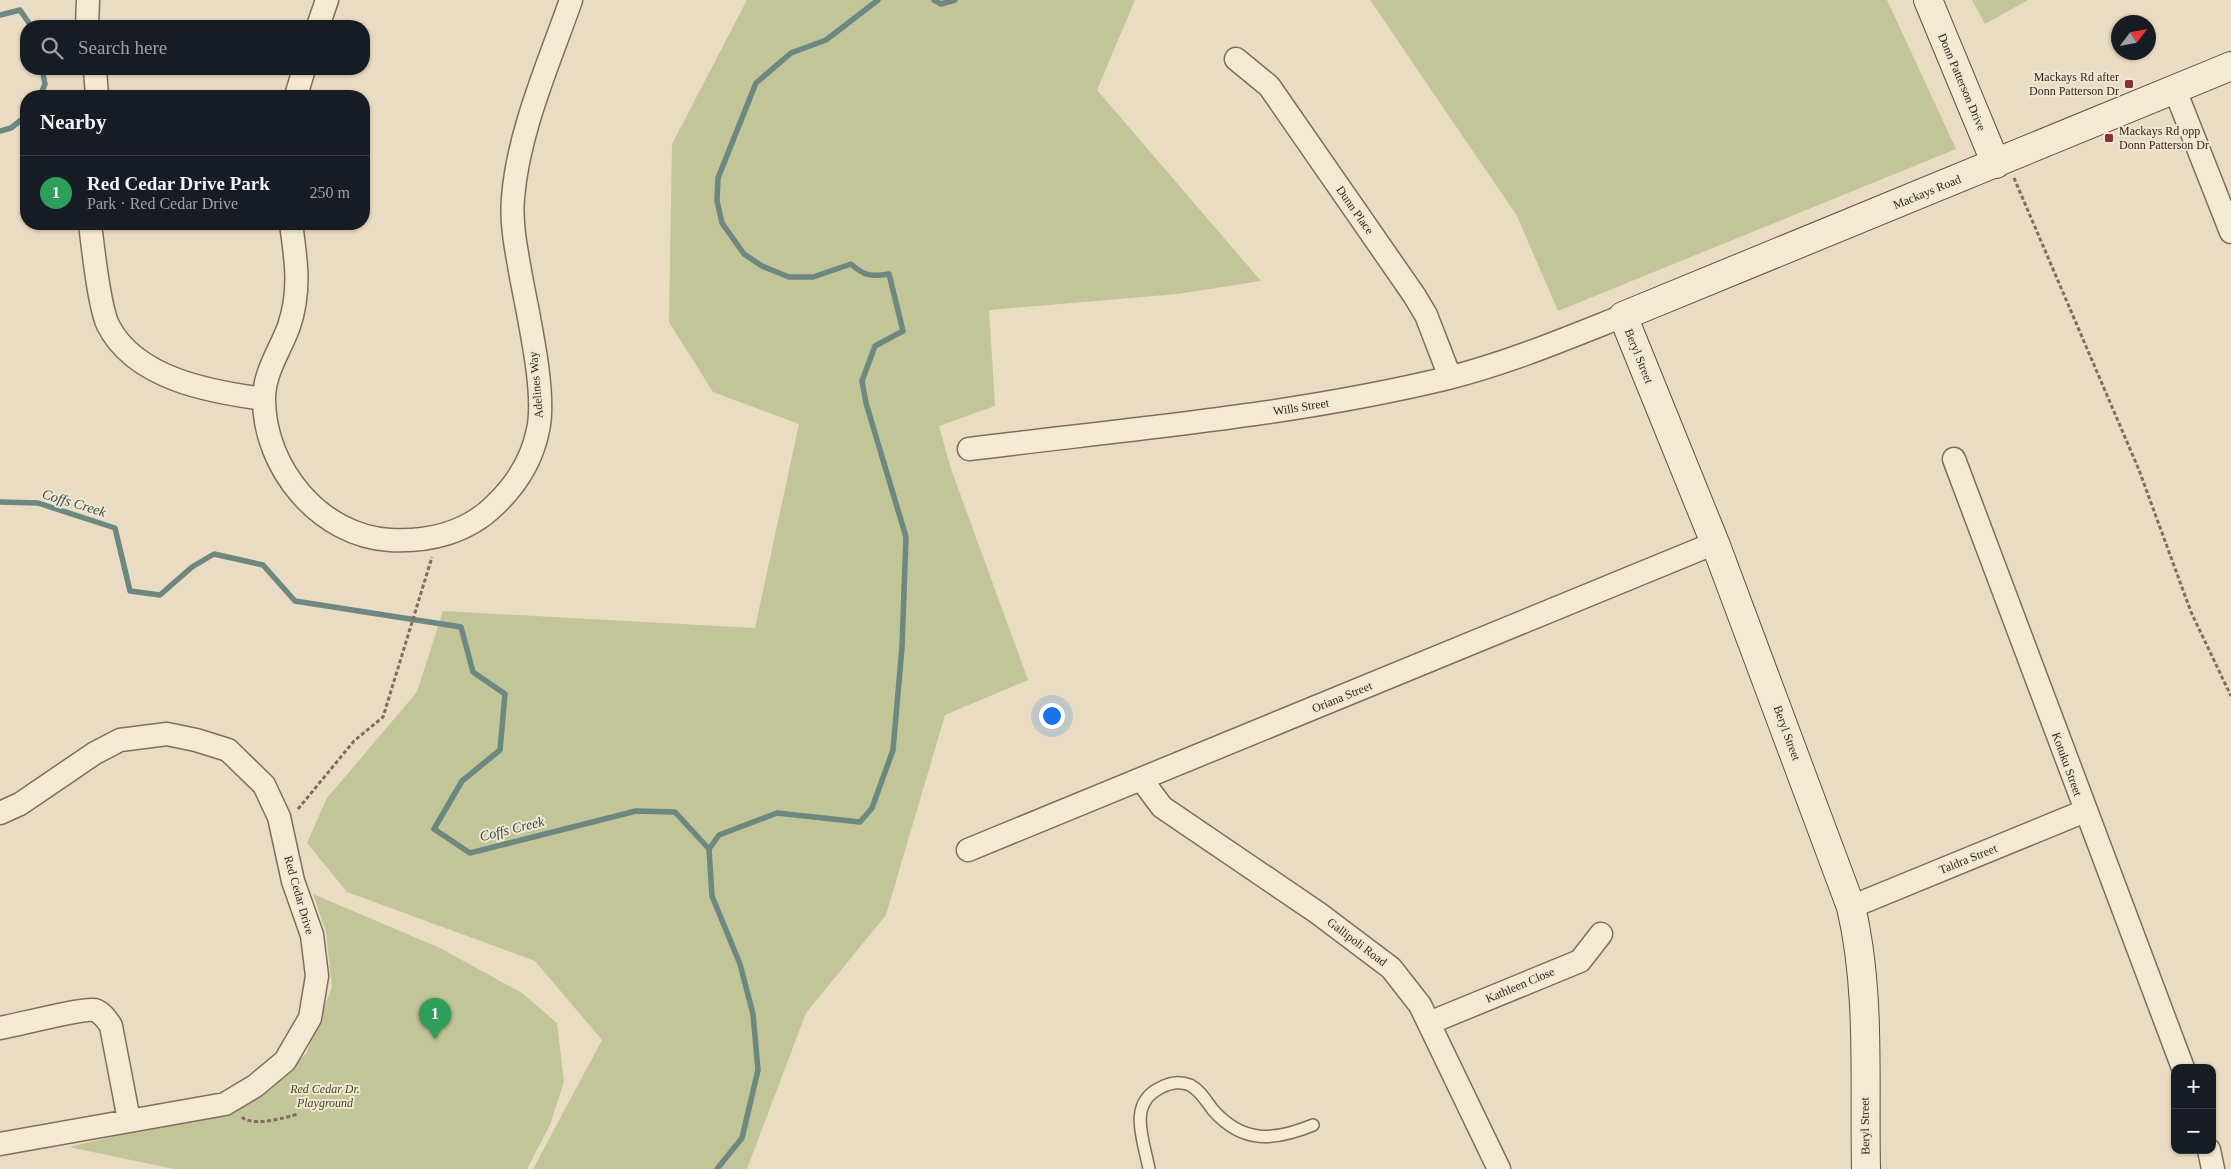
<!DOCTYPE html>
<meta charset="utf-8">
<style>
:root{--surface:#171b24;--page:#20242c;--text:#f1f3f6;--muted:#9ea1a6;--line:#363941;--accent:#c29c9f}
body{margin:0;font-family:Georgia,serif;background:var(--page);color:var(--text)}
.controls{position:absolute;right:15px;bottom:15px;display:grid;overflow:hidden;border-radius:10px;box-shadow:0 1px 4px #0004}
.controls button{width:45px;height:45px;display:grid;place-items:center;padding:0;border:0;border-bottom:1px solid var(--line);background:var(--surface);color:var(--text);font:25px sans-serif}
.compass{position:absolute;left:2111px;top:15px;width:45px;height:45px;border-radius:50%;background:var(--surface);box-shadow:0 1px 4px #0004;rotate:58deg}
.you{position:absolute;left:1051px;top:715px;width:18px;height:18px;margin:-12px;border:4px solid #fff;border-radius:50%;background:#1a73e8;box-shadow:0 0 0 8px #1a73e833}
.badge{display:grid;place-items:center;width:32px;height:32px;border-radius:50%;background:var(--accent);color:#fff;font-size:16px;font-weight:700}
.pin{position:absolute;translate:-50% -41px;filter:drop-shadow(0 1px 2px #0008)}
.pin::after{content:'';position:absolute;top:26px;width:18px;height:15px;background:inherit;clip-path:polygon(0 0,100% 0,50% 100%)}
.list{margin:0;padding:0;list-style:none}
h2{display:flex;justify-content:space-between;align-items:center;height:65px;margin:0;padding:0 20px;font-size:21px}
h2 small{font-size:16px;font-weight:400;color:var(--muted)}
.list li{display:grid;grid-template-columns:32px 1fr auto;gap:15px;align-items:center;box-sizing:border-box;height:75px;padding:0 20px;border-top:1px solid var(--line)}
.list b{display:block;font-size:19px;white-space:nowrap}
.list p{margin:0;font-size:16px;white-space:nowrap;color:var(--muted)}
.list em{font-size:16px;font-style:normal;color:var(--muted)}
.icon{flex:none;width:28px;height:28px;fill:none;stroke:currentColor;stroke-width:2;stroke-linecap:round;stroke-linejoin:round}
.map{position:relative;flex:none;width:2231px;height:1169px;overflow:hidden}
.search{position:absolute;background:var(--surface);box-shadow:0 1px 4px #0004;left:20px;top:20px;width:350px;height:55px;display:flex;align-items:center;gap:12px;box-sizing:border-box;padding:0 18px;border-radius:20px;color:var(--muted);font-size:19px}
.panel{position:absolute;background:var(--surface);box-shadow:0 1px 4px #0004;left:20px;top:90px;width:350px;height:140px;border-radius:20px}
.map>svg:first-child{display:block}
.green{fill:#c1c597}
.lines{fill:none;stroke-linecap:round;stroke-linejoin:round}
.stream{stroke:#6c8880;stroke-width:5.5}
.lane-casing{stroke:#806e5b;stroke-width:14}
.street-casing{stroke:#806e5b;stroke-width:25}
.secondary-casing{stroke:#624f3e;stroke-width:30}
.path{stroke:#806e5b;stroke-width:3;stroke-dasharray:4 2.5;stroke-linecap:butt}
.lane{stroke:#f4ead4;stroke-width:11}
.street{stroke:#f4ead4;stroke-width:22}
.secondary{stroke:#f4ead4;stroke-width:28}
.poi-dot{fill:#893235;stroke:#f1e6d1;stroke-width:2}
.labels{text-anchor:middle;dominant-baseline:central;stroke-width:4;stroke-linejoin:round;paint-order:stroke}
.poi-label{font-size:12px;fill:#32271e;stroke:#f1e6d1;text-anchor:end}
.street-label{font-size:12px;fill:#32271e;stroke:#f1e6d1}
.park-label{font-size:12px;font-style:italic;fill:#444c27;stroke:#f1e6d1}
.water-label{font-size:14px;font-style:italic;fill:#2f504d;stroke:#f1e6d1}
</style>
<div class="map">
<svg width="2231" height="1169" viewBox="0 0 2231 1169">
<rect width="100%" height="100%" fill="#e9dcc2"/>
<!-- green -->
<path class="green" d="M747 0H1135L1097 90 1261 281 1177 294 989 310 995 406 939 426 951 469 1028 680 945 715 886 915 806 1013 747 1169H533L602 1040 535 961 347 892 307 843 327 798 417 692 443 611 755 628 799 424 713 392 669 322 672 144Z
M1370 0H1887L1956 149 1558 311 1517 216Z
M1972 0H2028L1985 24Z
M313 894 440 948 522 993 557 1023 564 1082 550 1125 527 1169H174L69 1147 238 1107 306 1054 332 987 326 932Z"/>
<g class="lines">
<!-- stream -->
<path class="stream" d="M934 0 941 4 955 0
M0 15 20 10 31 26
M40 96 45 84 42 69
M0 131 11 128 26 116
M0 502 38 503 115 528 130 591 160 595 192 567 214 554 263 565 295 601 461 627 473 672 505 694 500 750 462 781 434 829 470 853 636 811 675 812 709 849 712 896 740 964 753 1014 758 1070 742 1138 717 1169
M709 849 719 835 777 813 860 822 872 808 893 750 902 647 906 537 866 403 862 381 875 346 903 331 889 274C872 277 864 276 851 264L813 277H789L762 266 744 254 722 223 717 201 718 178 756 83 791 53 826 40 878 0"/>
<defs>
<path id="lane" d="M1149 1169C1144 1141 1127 1104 1160 1088 1169 1083 1180 1081 1190 1085 1200 1090 1206 1101 1213 1110 1243 1144 1274 1141 1313 1125"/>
<path id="street" d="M87 26 88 0
M318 26 327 0
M1236 59 1269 86 1414 295 1426 315 1450 377
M95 69 97 96
M2175 90 2231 232
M296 96 304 69
M90 224C93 247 99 306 108 325 135 379 211 392 264 399
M291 224C296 259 301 291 289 326 280 351 264 372 264 399 264 468 320 536 390 540 428 542 467 533 495 505 517 484 532 460 538 430 547 390 526 308 519 265 515 243 511 221 513 198 518 132 549 63 571 0
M969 449C1129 429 1291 416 1448 378 1508 363 1565 339 1623 316
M1954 459 2183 1068
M1141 779 1162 807 1318 913 1391 968 1420 1005 1499 1169
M0 813 20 804 95 753 120 740 167 734 196 740 228 750 264 785 279 817 293 881 312 935 317 976 310 1018 285 1061 255 1086 225 1104 0 1144
M968 850 1715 543
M1851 907 2085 811
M1429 1023 1580 961 1601 934
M0 1028C17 1025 82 1008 94 1010 102 1012 107 1020 111 1026L129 1120
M2209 1150 2213 1169"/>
<path id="secondary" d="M1928 0 1996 164
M1866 1169C1864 1082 1871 992 1851 907L1715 543 1623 316 2231 66"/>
</defs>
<!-- lane casing -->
<use href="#lane" class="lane-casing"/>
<!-- street casing -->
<use href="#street" class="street-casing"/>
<!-- secondary casing -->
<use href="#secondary" class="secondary-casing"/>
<!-- path -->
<path class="path" d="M2014 178 2139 470 2191 612 2231 696
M298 809 354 741 383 717 432 557
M242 1117C252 1127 285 1118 298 1114"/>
<!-- lane -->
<use href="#lane" class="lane"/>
<!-- street -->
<use href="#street" class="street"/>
<!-- secondary -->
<use href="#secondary" class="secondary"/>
</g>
<!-- markers -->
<g class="poi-dot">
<rect x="2124" y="79" width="10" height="10" rx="2.5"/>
<rect x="2104" y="133" width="10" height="10" rx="2.5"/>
</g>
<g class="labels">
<!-- poi labels -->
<g class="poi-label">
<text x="2119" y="77">Mackays Rd after<tspan x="2119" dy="14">Donn Patterson Dr</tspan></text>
<text x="2119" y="131" text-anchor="start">Mackays Rd opp<tspan x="2119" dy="14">Donn Patterson Dr</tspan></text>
</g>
<!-- street labels -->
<g class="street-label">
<text transform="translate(1962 82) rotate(67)">Donn Patterson Drive</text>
<text transform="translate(1927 192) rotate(-22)">Mackays Road</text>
<text transform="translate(1355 210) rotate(55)">Dunn Place</text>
<text transform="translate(1639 356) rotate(68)">Beryl Street</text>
<text transform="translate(536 385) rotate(-95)">Adelines Way</text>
<text transform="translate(1301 407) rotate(-9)">Wills Street</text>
<text transform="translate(1342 697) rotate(-22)">Oriana Street</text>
<text transform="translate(1787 733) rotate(70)">Beryl Street</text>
<text transform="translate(2067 764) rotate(70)">Kotuku Street</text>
<text transform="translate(1968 859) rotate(-22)">Taldra Street</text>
<text transform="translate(299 895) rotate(74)">Red Cedar Drive</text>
<text transform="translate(1357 942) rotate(37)">Gallipoli Road</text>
<text transform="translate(1520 985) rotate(-23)">Kathleen Close</text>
<text transform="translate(1865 1126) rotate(-91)">Beryl Street</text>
</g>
<!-- park labels -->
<g class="park-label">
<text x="325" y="1089">Red Cedar Dr.<tspan x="325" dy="14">Playground</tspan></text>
</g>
<!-- water labels -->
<g class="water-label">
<text transform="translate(74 503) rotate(17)">Coffs Creek</text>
<text transform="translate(512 829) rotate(-14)">Coffs Creek</text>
</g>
</g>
</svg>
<div class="controls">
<button>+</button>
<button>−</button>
</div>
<svg class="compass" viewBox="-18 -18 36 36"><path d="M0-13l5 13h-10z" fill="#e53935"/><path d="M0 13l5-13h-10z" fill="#9ea1a6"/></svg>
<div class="you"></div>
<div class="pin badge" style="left:435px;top:1039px;background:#2e9e5b">1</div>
<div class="search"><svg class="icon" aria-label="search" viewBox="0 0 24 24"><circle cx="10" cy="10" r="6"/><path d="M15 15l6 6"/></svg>Search here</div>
<section class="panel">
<h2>Nearby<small></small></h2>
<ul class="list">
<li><span class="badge" style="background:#2e9e5b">1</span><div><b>Red Cedar Drive Park</b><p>Park · Red Cedar Drive</p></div><em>250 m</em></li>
</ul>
</section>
</div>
